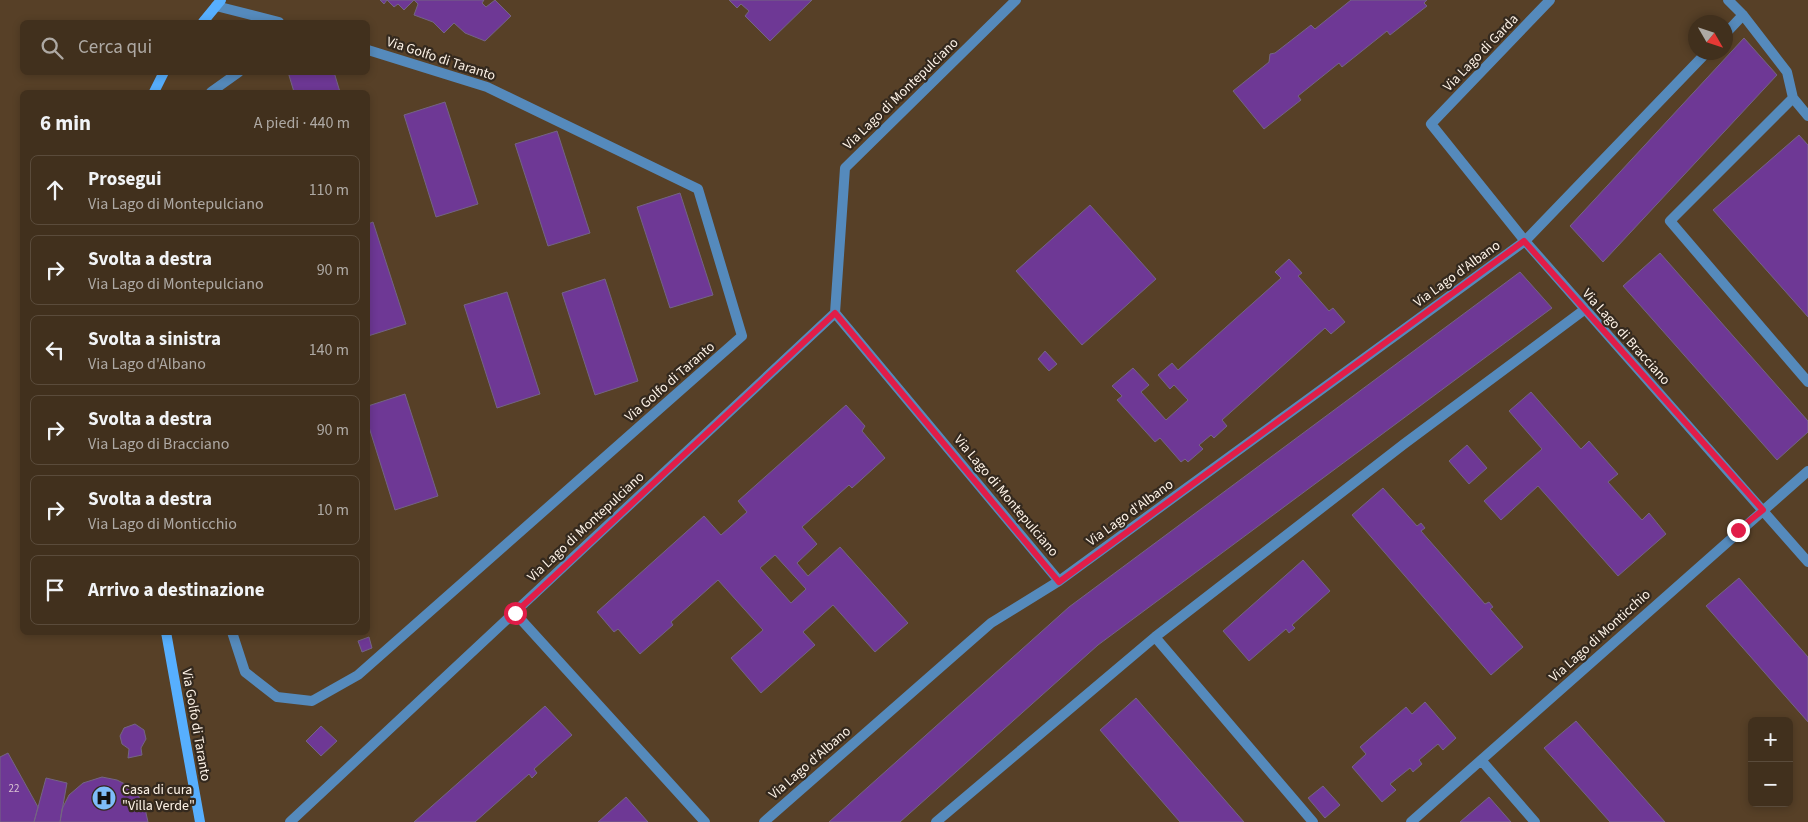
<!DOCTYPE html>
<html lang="it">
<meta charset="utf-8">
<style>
:root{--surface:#41301d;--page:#483826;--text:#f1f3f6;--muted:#aea9a4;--line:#5a4b3b}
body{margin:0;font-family:"Source Sans 3",sans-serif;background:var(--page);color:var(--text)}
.controls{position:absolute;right:15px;bottom:15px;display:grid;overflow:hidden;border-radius:8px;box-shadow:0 2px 8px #0003}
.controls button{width:45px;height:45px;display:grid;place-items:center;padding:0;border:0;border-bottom:1px solid var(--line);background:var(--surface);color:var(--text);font:25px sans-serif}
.compass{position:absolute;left:1688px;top:15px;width:45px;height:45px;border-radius:50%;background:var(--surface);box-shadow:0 2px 8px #0003;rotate:129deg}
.stop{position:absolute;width:15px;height:15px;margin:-11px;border:4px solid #e11d48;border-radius:50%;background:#fff}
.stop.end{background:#e11d48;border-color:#fff;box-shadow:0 1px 5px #0008}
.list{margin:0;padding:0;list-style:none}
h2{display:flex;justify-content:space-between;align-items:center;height:65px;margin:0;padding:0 20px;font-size:21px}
h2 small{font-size:16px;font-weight:400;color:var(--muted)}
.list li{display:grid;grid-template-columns:32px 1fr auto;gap:15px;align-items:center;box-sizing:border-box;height:70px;margin:0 10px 10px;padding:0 10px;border:1px solid var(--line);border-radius:8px}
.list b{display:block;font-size:19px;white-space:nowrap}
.list p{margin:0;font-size:16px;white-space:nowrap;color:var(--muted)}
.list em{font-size:16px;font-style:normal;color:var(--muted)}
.icon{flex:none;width:28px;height:28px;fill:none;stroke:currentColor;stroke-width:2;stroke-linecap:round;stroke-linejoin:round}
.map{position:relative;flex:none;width:1808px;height:822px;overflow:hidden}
.search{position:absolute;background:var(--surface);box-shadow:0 2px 8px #0003;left:20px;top:20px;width:350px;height:55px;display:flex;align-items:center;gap:12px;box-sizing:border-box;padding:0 18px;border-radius:8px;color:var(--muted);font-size:19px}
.panel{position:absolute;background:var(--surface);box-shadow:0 2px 8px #0003;left:20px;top:90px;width:350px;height:545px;border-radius:8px}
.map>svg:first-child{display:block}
.building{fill:#6e3895;stroke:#746583;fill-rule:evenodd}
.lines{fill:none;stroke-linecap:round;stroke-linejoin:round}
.lane{stroke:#558abc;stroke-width:10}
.street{stroke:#558abc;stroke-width:10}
.secondary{stroke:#57affe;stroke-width:10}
.route{stroke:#e11d48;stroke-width:6}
.labels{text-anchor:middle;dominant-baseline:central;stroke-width:4.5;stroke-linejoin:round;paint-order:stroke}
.number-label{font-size:11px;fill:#dac4d2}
.street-label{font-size:14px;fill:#fef3e7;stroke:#34291e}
.poi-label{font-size:14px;fill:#fef3e7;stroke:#34291e;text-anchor:start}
</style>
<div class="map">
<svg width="1808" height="822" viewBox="0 0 1808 822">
<rect width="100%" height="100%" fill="#574027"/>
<!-- building -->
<path class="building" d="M380 0H484L482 3 486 7 495 0 511 16 485 41 465 33 454 23 444 33 433 22 414 15 418 4 414 0 404 10 398 4 394 7 387 0 384 4Z
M729 0H812L770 41 745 16 749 11 741 4 737 8Z
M1351 0H1427L1424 3 1427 6 1390 35 1387 31 1342 67 1339 63 1298 96 1301 100 1264 129 1233 91 1269 62 1270 54 1275 53 1311 25 1315 29Z
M1744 38 1777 75 1603 262 1570 226Z
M288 72H334L340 92H294Z
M445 102 478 204 436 217 404 115Z
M557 131 590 233 548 246 515 144Z
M1799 135 1808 145V317L1713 210Z
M680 193 713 295 670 308 637 207Z
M1090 205 1156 279 1082 345 1016 271Z
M373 222 406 324 368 336V224Z
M1660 253 1808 421V432L1777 460 1623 286Z
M1289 259 1302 273 1298 276 1329 311 1333 308 1345 322 1331 334 1325 328 1222 420 1227 426 1214 438 1211 435 1199 445 1203 449 1188 462 1185 459 1181 462 1160 438 1155 442 1117 400 1122 396 1112 386 1133 368 1149 385 1141 392 1166 420 1188 400 1174 385 1170 389 1158 375 1172 363 1178 370 1281 278 1275 272Z
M1520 272 1552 308 1098 645 900 822H829L1069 607Z
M605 279 638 381 595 395 562 293Z
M507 292 540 394 497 408 464 305Z
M1045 351 1057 364 1049 371 1038 359Z
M1531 392 1581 449 1589 441 1618 474 1608 482 1642 520 1649 513 1666 534 1618 576 1538 486 1501 520 1484 501 1542 449 1509 411Z
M405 394 438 496 395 510 368 424V406Z
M846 405 865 426 862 431 885 458 852 488 849 485 802 527 817 544 797 563 808 576 840 547 908 623 875 652 833 605 803 632 815 645 761 693 731 658 763 630 718 580 671 622 673 625 640 654 618 629 614 632 597 612 704 516 721 535 747 512 738 501ZM775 555 806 589 791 603 760 568Z
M1467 445 1487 468 1469 484 1449 461Z
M1383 488 1417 526 1421 523 1425 528 1421 531 1485 604 1489 602 1493 607 1490 609 1523 647 1491 675 1352 515Z
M1303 560 1330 591 1292 625 1295 628 1289 633 1286 629 1249 661 1223 631Z
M1739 578 1808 657V722L1706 606Z
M369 637 372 648 362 652 358 641Z
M1136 698 1244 822H1180L1100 730Z
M1425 702 1456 738 1443 750 1438 744 1419 760 1422 764 1413 772 1410 768 1390 784 1396 790 1382 802 1352 767 1366 754 1360 747 1406 707 1412 714Z
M545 706 572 735 534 769 537 773 532 778 529 774 475 822H414Z
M1576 721 1665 822H1610L1544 748Z
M135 724 144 730 146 739 141 748 142 755 128 758 129 749 122 744 120 736 124 728Z
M321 726 337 741 321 756 306 741Z
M8 753 38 807 34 822H0V757Z
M102 777 117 780 133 788 144 804 148 822H60L62 809 69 795 83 783Z
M46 778 67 783 60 822H34Z
M1323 786 1340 805 1325 818 1308 798Z
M626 797 648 822H598Z
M1489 797 1511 822H1460Z"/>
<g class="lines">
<!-- lane -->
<path class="lane" d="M216 6 279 22
M211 92 239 72
M232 632 245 672 277 697 312 701 358 675 742 336 698 189 487 87 368 50"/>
<!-- street -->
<path class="street" d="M1016 0 845 168 835 313 1059 581
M1550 0 1431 124 1525 241 1808 562
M1728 0 1743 15 1787 72 1793 98 1808 116
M1726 33 1743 15
M1793 98 1670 221 1808 382
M515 613 705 822
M1155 637 1313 822
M1481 760 1535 822
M290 822 835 313
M764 822 991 623 1059 581 1525 241 1707 52
M936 822 1155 637 1404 444 1584 310
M1411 822 1808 471"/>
<!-- secondary -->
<path class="secondary" d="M203 22 221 0
M154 92 164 72
M166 632 200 822"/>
</g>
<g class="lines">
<!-- route -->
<path class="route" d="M515 613 835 313 1059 582 1524 241 1763 510 1738 530"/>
</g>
<!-- icons -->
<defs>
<symbol id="hospital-disc" viewBox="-11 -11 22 22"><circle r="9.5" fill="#7ebdf9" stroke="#34291e"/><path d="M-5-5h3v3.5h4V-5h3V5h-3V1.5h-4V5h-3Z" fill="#111"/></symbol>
</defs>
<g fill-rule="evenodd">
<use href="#hospital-disc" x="90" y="784" width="28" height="28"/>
</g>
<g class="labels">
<!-- number labels -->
<g class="number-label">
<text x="14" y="788">22</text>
</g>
<!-- street labels -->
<g class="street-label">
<text transform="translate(1481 53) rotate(-46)">Via Lago di Garda</text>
<text transform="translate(441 59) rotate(18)">Via Golfo di Taranto</text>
<text transform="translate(901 94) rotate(-44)">Via Lago di Montepulciano</text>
<text transform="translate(1457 274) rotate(-36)">Via Lago d'Albano</text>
<text transform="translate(1626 337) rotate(48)">Via Lago di Bracciano</text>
<text transform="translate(670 382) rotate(-41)">Via Golfo di Taranto</text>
<text transform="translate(1006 496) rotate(50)">Via Lago di Montepulciano</text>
<text transform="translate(1130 513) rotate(-36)">Via Lago d'Albano</text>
<text transform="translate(586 527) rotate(-43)">Via Lago di Montepulciano</text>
<text transform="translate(1600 636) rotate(-42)">Via Lago di Monticchio</text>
<text transform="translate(196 725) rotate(80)">Via Golfo di Taranto</text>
<text transform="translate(810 763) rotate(-41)">Via Lago d'Albano</text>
</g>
<!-- poi labels -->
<g class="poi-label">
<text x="122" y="790">Casa di cura<tspan x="122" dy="16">"Villa Verde"</tspan></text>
</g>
</g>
</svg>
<div class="controls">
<button>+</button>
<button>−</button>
</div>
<svg class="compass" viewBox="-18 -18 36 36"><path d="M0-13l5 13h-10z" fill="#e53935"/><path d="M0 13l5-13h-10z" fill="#aea9a4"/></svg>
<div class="stop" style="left:515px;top:613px"></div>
<div class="stop end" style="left:1738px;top:530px"></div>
<div class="search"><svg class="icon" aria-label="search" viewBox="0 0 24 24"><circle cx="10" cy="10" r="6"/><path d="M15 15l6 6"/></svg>Cerca qui</div>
<section class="panel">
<h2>6 min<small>A piedi · 440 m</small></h2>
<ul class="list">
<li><svg class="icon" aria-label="ahead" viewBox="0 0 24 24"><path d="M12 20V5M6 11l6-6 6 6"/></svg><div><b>Prosegui</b><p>Via Lago di Montepulciano</p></div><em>110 m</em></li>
<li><svg class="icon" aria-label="right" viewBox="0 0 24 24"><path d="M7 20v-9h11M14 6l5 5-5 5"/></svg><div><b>Svolta a destra</b><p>Via Lago di Montepulciano</p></div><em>90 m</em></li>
<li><svg class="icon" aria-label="left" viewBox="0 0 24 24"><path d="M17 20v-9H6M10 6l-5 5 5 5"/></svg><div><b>Svolta a sinistra</b><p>Via Lago d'Albano</p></div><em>140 m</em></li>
<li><svg class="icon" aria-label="right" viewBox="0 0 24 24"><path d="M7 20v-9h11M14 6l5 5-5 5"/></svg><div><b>Svolta a destra</b><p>Via Lago di Bracciano</p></div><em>90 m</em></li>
<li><svg class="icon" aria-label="right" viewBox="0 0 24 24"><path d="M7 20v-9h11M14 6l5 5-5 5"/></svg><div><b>Svolta a destra</b><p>Via Lago di Monticchio</p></div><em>10 m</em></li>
<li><svg class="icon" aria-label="arrive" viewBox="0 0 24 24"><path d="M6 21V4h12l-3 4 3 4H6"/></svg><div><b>Arrivo a destinazione</b></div></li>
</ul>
</section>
</div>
